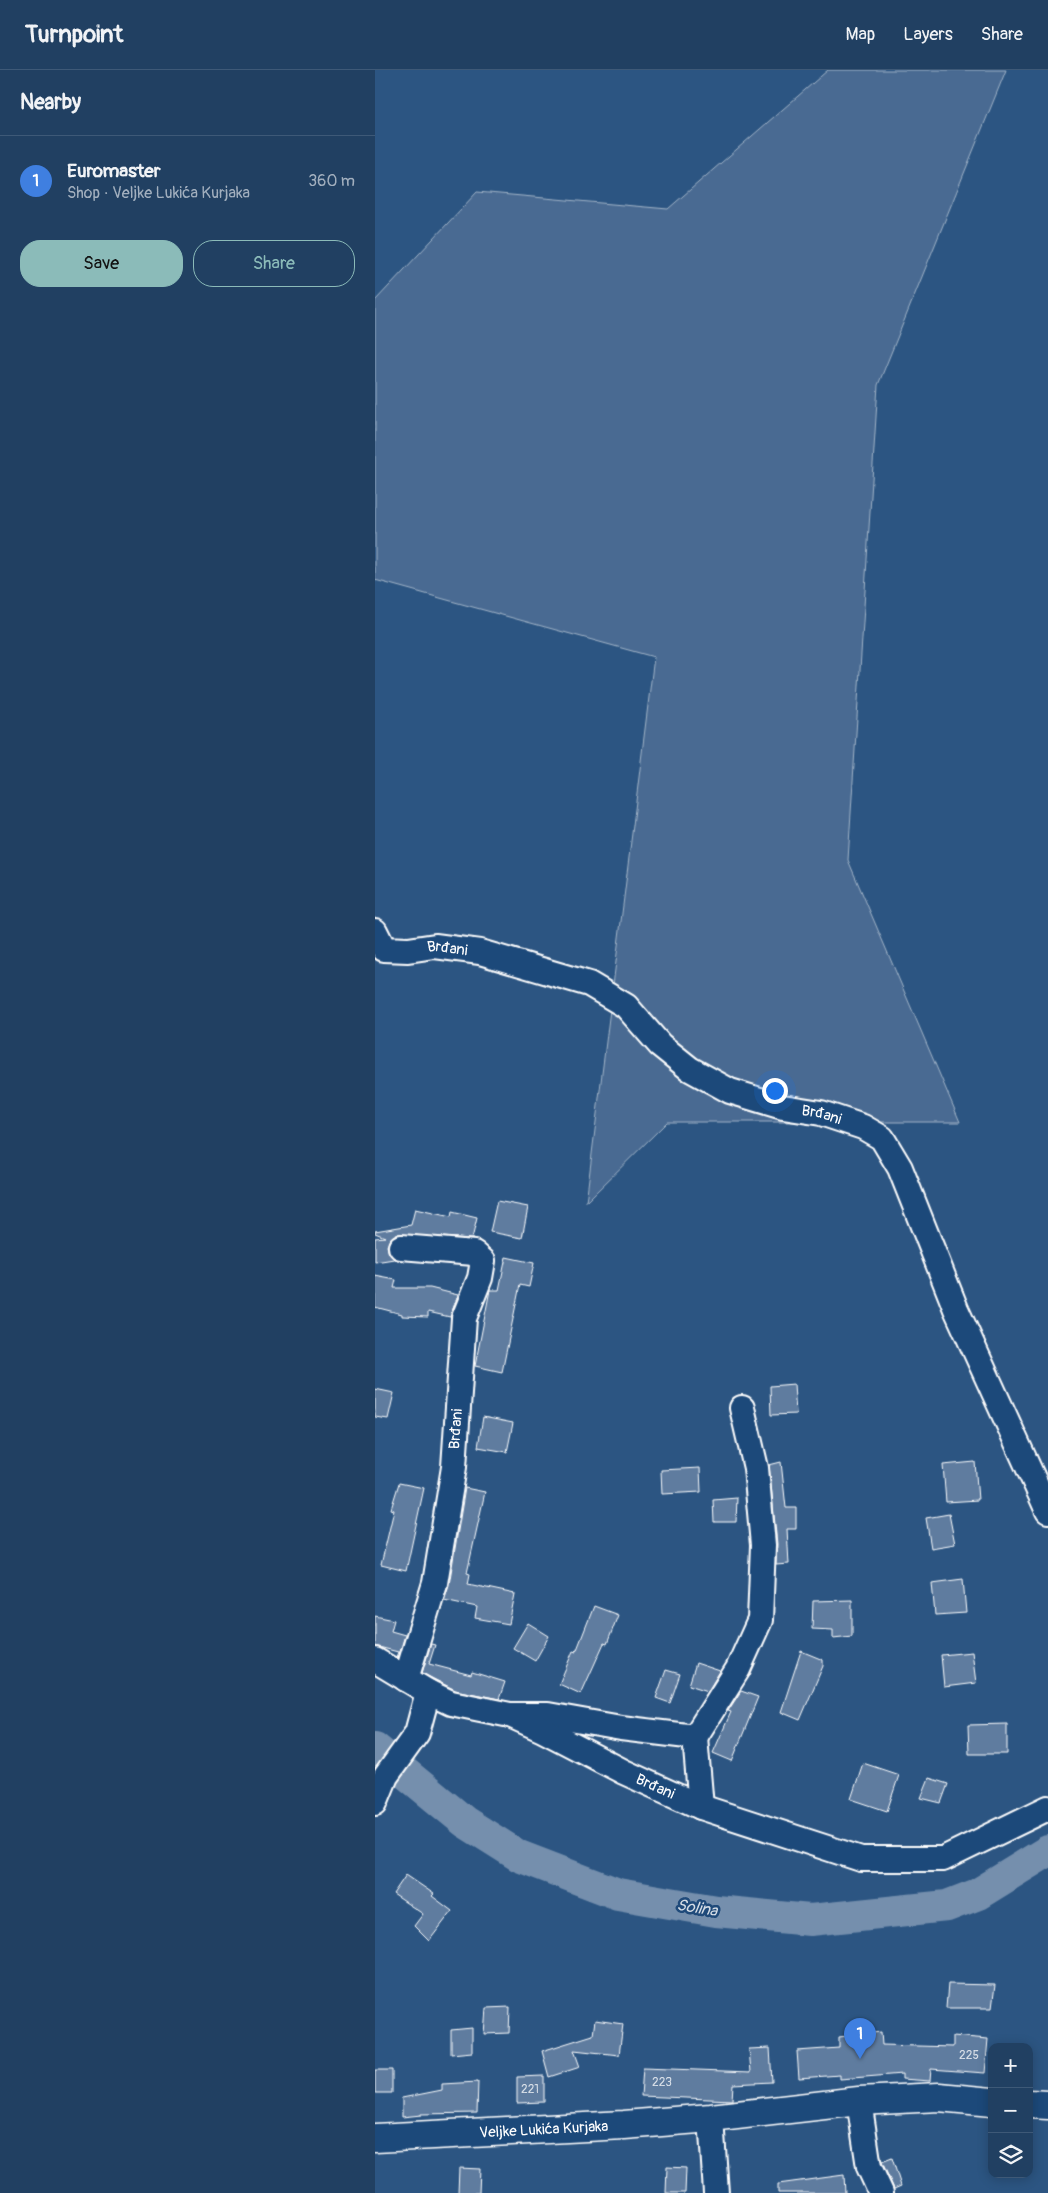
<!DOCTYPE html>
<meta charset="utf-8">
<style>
:root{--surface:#214062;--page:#2d4b6b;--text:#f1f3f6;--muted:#a2afbe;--line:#3e5977;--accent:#8bbbb9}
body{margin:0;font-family:Pangolin,sans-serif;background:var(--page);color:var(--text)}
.controls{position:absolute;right:15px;bottom:15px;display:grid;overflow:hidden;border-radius:10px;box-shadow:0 2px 12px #0003}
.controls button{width:45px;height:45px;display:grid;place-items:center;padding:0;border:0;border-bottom:1px solid var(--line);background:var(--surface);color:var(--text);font:25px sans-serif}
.you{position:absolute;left:399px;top:1020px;width:18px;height:18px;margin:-12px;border:4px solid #fff;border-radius:50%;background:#1a73e8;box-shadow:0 0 0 8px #1a73e833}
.badge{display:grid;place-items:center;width:32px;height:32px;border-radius:50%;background:var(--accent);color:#fff;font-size:16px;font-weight:700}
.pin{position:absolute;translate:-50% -41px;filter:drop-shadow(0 1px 2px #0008)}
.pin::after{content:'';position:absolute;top:26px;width:18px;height:15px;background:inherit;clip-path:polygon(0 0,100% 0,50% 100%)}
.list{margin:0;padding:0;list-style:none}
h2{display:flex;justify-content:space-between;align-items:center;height:65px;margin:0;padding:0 20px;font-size:21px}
h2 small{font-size:16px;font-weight:400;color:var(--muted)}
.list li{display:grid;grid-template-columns:32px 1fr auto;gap:15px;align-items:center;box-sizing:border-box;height:90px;padding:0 20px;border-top:1px solid var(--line)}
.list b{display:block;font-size:19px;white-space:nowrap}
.list p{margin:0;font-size:16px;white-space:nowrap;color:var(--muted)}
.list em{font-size:16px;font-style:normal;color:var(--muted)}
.actions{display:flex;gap:10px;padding:15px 20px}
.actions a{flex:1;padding:11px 0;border:1px solid var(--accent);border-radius:20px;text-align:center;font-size:18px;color:var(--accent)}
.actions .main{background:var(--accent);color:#111}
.icon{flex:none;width:28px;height:28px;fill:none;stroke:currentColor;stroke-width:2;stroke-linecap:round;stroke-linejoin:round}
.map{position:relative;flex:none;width:673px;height:2123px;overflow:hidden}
header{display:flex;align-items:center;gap:30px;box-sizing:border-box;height:70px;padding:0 25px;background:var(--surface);border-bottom:1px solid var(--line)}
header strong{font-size:24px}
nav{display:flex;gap:28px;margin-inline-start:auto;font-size:18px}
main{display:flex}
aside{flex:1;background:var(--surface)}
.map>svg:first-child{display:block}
.green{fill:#486b92;stroke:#a4b5c8}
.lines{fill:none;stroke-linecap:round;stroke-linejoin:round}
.river{stroke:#748fad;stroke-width:32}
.building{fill:#5e7c9f;stroke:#fff}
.minor-casing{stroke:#fff;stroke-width:28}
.major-casing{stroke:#fff;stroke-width:31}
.minor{stroke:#1f4a7a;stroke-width:24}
.major{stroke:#1f4a7a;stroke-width:28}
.labels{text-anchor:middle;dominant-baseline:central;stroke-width:5;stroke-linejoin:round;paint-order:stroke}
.number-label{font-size:12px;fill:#d7dee7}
.street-label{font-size:15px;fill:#fff;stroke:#1f4a7a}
.water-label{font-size:16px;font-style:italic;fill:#d5dde6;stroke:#1f4a7a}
</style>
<header>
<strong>Turnpoint</strong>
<nav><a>Map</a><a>Layers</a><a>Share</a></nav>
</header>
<main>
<aside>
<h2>Nearby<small></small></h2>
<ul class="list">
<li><span class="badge" style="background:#3f7fe0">1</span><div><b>Euromaster</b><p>Shop · Veljke Lukića Kurjaka</p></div><em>360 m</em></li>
</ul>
<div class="actions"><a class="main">Save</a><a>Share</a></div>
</aside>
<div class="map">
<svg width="673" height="2123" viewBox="0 0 673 2123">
<rect width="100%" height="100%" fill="#2c5582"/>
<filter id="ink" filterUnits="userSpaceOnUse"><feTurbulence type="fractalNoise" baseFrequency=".02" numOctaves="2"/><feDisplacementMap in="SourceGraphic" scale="10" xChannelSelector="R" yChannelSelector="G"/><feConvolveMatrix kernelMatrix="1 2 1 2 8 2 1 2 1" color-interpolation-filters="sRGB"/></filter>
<g filter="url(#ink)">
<!-- green -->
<path class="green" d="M453 0H631L503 315 473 790 585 1052H292L211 1132 279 587 0 510V231L102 122 293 139Z"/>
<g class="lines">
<!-- river -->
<path class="river" d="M0 1678 90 1752 144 1786 243 1824 341 1841 435 1850 572 1836 603 1824 673 1781"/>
</g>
<!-- building -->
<path class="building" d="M122 1131 153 1137 147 1168 115 1162Z
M40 1139 76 1147 77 1142 102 1148 97 1169 21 1164 15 1169 12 1176 14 1183 19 1189 0 1192V1168L10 1167 0 1163V1161L36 1155Z
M131 1187 159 1193 154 1217 145 1215 127 1302 100 1296 115 1220H124Z
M0 1206 21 1210 19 1218H55L83 1225 75 1247 53 1242V1247L27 1246V1244L0 1237Z
M419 1314 421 1344 396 1345 395 1316Z
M0 1319 19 1323 13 1349 0 1347Z
M108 1347 138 1353 132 1382 103 1377Z
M406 1392 411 1438H421V1459H412L414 1494 401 1495 402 1474 394 1395Z
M600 1392 603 1430 571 1432 568 1395Z
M325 1398 326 1422 287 1424 286 1400Z
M24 1413 49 1418 31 1501 6 1495 19 1440 16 1439Z
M90 1418 110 1422 92 1503 95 1504 93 1514 140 1524 134 1554 100 1548 102 1537 69 1530 74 1515Z
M362 1428 361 1452H339L338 1430Z
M574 1444 580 1474 556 1478 551 1448Z
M588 1509 591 1543 560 1545 557 1513Z
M477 1530V1566L458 1568V1560L437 1559 438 1531Z
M219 1536 243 1545 232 1574 229 1573 206 1624 184 1614 198 1581 201 1582Z
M0 1546 19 1550 16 1561 30 1565 23 1588 21 1587 23 1582 0 1576Z
M153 1553 174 1566 160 1591 138 1578Z
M56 1574 60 1575 54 1594 96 1605 97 1602 130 1612 124 1629 80 1620 47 1603Z
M426 1581 448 1590V1596L425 1650 406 1642Z
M597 1582 601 1613 569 1617 566 1585Z
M321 1593 345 1601 333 1621 314 1615Z
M291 1600 305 1604 295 1633 281 1628Z
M366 1621 383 1627 357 1691 338 1683 356 1642 353 1641Z
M632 1654V1684H594L593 1655Z
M488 1693 524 1705 512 1741 476 1729Z
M554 1708 573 1714 566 1733 546 1728Z
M31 1805 59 1824 57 1826 77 1841 54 1871 39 1856 48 1844 18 1824Z
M573 1914 620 1915 617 1938H571Z
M135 1937 134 1963 109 1964 111 1938Z
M220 1950 248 1954 244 1985 199 1980 205 1997 174 2007 167 1981 218 1965Z
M97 1958V1982L76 1984V1960Z
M506 1962 507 1975 578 1977V1966L613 1969 610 2003 556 1999 555 2011 527 2009V2004L465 2009V2005L424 2008 422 1981 464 1978V1967Z
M395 1978 397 2012 358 2014 357 2030 266 2026 268 1998 376 2002 374 1979Z
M0 2000H17V2023H0Z
M169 2006V2032L142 2033V2007Z
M103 2012 102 2043 46 2044V2045L27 2047V2028L67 2020V2014Z
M517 2088 526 2116 519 2119 507 2092Z
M292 2097 311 2098 310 2123H291Z
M84 2098 105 2099 104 2123H83Z
M469 2105 470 2123H403V2114Z"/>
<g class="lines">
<defs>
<g id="minor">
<path id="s1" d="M0 861 9 879 33 880 60 876 105 882 214 914 251 936 285 975 315 999 355 1021 408 1037 446 1043 488 1057 507 1068 525 1098 581 1239 673 1441"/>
<path d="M26 1177 99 1183 108 1191 105 1208 89 1248 79 1397 60 1513 31 1609"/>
<path d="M0 1590 53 1622 76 1633 135 1645H173L246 1658 320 1667 326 1737"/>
<path id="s2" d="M135 1645 168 1660 249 1702 326 1737 486 1789H568L673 1738"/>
<path d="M320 1667 363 1599 385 1550 388 1475 381 1398 367 1338"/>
<path d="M0 1733 11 1706 42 1663 53 1622"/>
<path d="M484 2031 494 2097 506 2123"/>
<path d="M336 2048 341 2123"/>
</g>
<g id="major">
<path d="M654 2034 673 2035"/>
<path id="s3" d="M0 2068 249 2055 336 2048 484 2031 564 2027 617 2032"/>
</g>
</defs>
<!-- minor casing -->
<use href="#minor" class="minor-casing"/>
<!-- major casing -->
<use href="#major" class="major-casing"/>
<!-- minor -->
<use href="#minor" class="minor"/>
<!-- major -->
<use href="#major" class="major"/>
</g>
</g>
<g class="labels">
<!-- number labels -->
<g class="number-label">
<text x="594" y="1985">225</text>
<text x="287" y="2012">223</text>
<text x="155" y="2019">221</text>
</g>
<!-- street labels -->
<g class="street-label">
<text stroke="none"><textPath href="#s1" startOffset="84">Brđani</textPath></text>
<text stroke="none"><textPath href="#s1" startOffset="504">Brđani</textPath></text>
<text transform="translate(81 1359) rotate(-86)">Brđani</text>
<text stroke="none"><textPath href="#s2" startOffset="162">Brđani</textPath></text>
<text stroke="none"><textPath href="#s3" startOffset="169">Veljke Lukića Kurjaka</textPath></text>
</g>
<!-- water labels -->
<g class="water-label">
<text transform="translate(322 1838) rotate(9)">Solina</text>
</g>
</g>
</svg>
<div class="controls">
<button>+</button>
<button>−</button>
<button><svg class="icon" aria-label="layers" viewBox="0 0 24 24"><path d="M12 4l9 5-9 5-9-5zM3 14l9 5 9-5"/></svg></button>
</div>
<div class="you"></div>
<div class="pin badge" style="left:485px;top:1989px;background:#3f7fe0">1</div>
</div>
</main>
